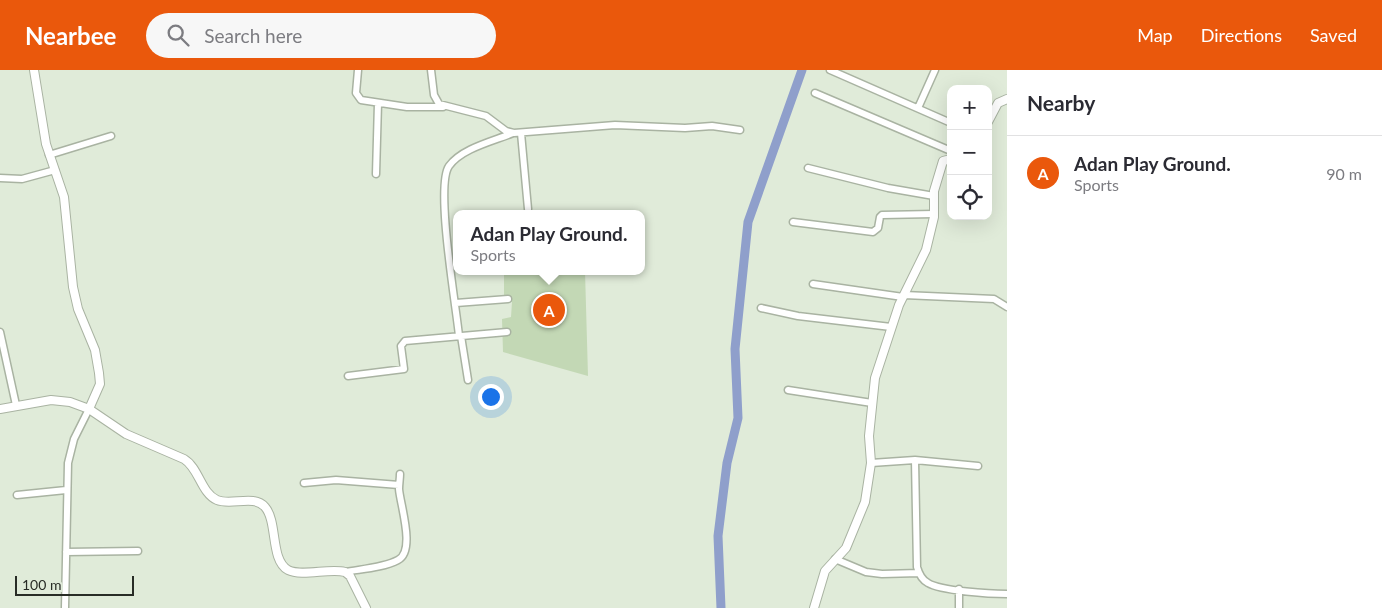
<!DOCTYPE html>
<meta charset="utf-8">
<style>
:root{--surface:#fff;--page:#f7f7f7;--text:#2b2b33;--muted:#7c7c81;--line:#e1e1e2;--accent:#ea580c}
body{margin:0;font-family:Lato,sans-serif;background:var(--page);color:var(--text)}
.controls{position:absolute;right:15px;top:15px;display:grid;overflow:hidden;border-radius:10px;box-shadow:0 5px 20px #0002}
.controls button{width:45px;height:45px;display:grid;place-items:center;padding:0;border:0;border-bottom:1px solid var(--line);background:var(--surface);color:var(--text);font:25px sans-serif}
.scale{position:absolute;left:15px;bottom:12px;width:119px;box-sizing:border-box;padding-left:5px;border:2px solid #282c26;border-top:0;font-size:14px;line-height:18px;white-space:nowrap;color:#282c26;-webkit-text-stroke:4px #e0ebd9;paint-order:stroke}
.you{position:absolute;left:490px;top:326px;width:18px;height:18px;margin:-12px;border:4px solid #fff;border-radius:50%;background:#1a73e8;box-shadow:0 0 0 8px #1a73e833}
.badge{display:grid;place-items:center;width:32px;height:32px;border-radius:50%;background:var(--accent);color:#fff;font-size:16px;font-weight:700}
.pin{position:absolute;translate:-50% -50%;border:2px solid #fff;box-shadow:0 1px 5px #0006}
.popup{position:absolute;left:453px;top:140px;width:192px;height:65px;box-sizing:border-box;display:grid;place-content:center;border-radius:10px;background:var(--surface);filter:drop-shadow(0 1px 4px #0005);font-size:16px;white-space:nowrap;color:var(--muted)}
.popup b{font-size:19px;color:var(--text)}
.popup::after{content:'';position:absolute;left:50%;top:100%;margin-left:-10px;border:10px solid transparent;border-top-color:var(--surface)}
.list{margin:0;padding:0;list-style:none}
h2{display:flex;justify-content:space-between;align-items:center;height:65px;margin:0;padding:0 20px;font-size:21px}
h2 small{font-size:16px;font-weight:400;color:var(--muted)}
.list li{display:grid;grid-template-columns:32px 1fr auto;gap:15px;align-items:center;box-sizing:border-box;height:75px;padding:0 20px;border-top:1px solid var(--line)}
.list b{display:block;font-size:19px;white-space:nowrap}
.list p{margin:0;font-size:16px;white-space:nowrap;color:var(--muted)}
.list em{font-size:16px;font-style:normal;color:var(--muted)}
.icon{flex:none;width:28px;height:28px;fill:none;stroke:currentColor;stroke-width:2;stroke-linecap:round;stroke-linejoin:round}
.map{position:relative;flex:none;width:1007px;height:538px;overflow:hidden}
header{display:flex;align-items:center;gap:30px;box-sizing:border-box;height:70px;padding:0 25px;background:var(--accent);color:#fff}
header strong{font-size:24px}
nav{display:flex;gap:28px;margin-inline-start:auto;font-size:18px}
.search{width:350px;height:45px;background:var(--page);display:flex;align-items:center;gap:12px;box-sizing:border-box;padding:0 18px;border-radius:28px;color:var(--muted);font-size:19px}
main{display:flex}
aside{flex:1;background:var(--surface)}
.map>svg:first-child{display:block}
.green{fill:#c3d8b5}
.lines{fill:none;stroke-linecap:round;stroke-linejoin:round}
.canal{stroke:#8f9fcb;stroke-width:9}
.minor-casing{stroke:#a9b3a2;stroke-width:9}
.tertiary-casing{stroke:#a9b3a2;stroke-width:10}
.minor{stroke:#fff;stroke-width:6}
.tertiary{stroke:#fff;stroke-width:8}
</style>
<header>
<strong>Nearbee</strong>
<div class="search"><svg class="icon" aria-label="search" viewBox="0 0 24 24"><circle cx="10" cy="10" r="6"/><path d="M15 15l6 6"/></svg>Search here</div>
<nav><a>Map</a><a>Directions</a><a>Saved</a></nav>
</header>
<main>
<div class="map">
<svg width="1007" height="538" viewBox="0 0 1007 538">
<rect width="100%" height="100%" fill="#e0ebd9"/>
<!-- green -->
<path class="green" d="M504 201H585L588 306 503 282 502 249 511 247 512 232 504 230Z"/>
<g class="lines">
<!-- canal -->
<path class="canal" d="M721 538 718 466 727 393 738 348 735 279 748 152 802 0"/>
<defs>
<path id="minor" d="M358 0 356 23 361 30 407 37H443
M431 0 434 25 439 34 486 46 506 61 514 63 615 55 685 58 712 56 740 60
M830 0 951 53
M815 23 951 81
M918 38 935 0
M521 63 528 139
M49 85 111 66
M808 98 888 118 934 126
M376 104 378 33
M0 108 22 109 55 100
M793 152 873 162 878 158 880 147 882 145 934 144
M813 214 903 227
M904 225 994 229 1007 237
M456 233 508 229
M761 238 798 246 891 257
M0 262 16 335
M459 266C456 235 435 116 449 96 462 78 494 71 513 63
M461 266 468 310
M348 306 404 299 401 276 405 271 507 262
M788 320 872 333
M915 390 917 497C919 504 922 510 928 513 941 521 991 524 1007 524
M871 393 915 390 978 396
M304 413 336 410 399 415
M17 425 66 420
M66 482 138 481
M835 489 866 502 882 504 919 503
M345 502C361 499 383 498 398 490 416 481 400 434 399 419 399 414 400 409 400 404
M65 538 68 393 74 369 89 339
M959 538V519"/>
<path id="tertiary" d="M34 0 46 74 64 127 73 217 78 239 95 280 99 303 100 314 89 339
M988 52 998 33 1007 29
M0 339 51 330 70 332 89 339 126 364 184 389C199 398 201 423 217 430 231 436 254 424 265 437 278 452 270 490 288 500 302 507 329 498 345 502L350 506 366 538
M814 538 825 501 846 478 865 432 871 393 869 366 875 308 899 235 926 180 934 147V121L943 91 951 89"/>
</defs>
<!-- minor casing -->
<use href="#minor" class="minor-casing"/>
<!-- tertiary casing -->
<use href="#tertiary" class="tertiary-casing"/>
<!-- minor -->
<use href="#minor" class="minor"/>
<!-- tertiary -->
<use href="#tertiary" class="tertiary"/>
</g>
</svg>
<div class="controls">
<button>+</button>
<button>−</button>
<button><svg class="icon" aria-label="locate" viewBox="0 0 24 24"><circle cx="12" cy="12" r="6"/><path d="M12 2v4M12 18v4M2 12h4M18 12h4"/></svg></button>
</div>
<div class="scale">100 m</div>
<div class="you"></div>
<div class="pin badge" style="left:549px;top:240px">A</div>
<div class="popup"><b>Adan Play Ground.</b>Sports</div>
</div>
<aside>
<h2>Nearby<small></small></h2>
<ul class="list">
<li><span class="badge">A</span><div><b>Adan Play Ground.</b><p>Sports</p></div><em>90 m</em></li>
</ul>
</aside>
</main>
